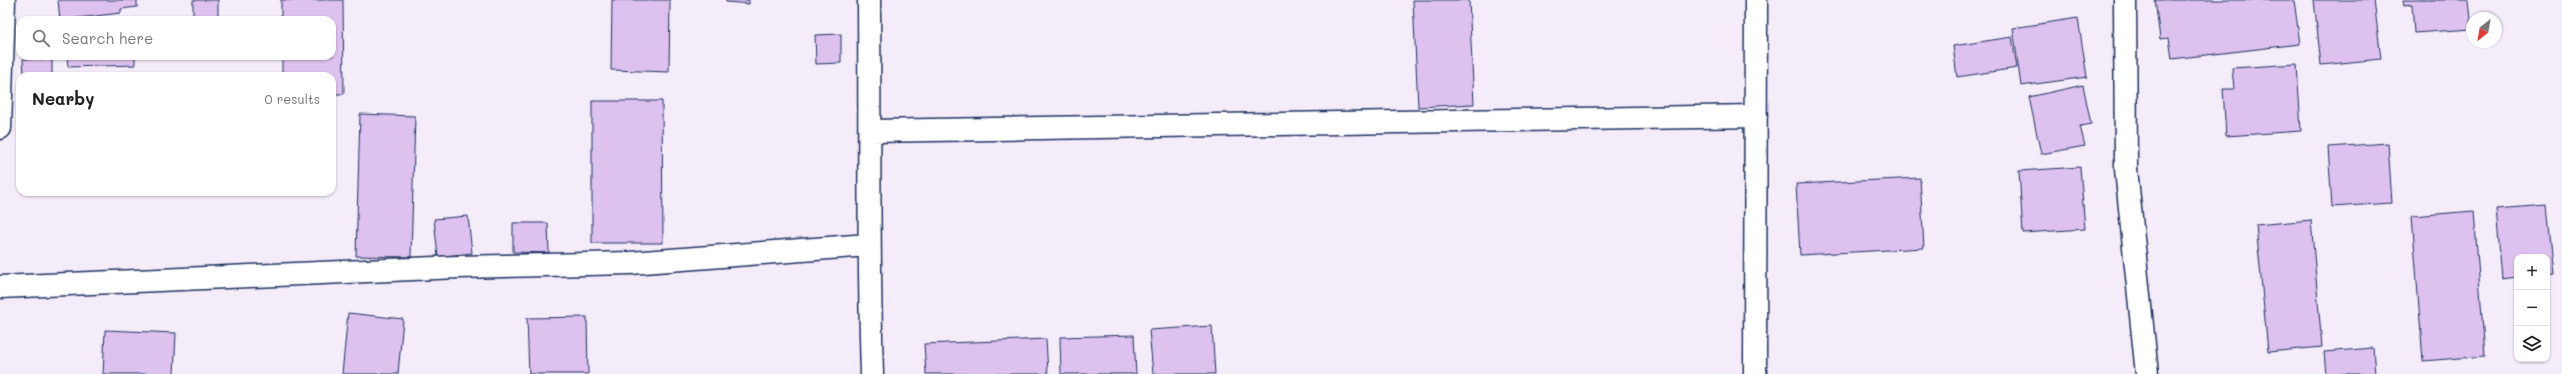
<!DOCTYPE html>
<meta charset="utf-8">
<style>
:root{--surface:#fff;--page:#f6f6f6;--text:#202124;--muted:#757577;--line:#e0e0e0}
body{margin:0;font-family:Mali,sans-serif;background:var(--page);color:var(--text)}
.controls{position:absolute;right:12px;bottom:12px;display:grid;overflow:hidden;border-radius:8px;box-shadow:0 1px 3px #0004}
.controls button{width:36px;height:36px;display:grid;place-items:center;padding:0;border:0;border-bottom:1px solid var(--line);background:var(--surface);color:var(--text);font:20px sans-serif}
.compass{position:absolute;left:2466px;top:12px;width:36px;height:36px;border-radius:50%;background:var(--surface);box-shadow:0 1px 3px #0004;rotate:211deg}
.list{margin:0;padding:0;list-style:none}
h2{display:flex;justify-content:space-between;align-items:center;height:52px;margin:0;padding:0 16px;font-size:17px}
h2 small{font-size:13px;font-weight:400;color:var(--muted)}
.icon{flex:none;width:22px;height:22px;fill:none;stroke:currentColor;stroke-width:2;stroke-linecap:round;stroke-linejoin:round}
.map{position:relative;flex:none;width:2562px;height:374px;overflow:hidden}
.search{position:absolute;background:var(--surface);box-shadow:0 1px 3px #0004;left:16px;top:16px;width:320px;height:44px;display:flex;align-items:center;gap:10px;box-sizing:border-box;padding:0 14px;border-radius:12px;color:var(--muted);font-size:15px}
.panel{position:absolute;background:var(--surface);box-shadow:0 1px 3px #0004;left:16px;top:72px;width:320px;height:124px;border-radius:12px}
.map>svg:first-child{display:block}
.building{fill:#ddc1ef;stroke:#1b2f5e}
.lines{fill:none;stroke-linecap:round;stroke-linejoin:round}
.street-casing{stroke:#1b2f5e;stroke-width:25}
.street{stroke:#fff;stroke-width:22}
</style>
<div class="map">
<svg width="2562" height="374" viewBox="0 0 2562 374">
<rect width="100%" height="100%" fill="#f5ecfa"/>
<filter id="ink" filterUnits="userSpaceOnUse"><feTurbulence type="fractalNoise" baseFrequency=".025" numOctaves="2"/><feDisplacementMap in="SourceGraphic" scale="8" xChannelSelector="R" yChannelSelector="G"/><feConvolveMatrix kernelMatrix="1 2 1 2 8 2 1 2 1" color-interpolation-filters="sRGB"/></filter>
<g filter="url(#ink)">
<!-- building -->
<path class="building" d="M58 0H137V7L121 9V13L60 20Z
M193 0H218V20H193Z
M281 0H343L344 94H332V76H282V56H332V20H281Z
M612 0H670L669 72 611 70Z
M726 0H749V4L726 2Z
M1413 0H1469L1474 104 1418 107Z
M2155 0H2294L2300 44 2172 59 2169 38 2160 39Z
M2314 0H2374L2381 59 2321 65Z
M2403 0H2469L2472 29 2414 33 2412 4 2404 5Z
M2078 18 2087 77 2021 86 2013 28Z
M841 34V63L816 64 815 35Z
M2012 37 2017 68 1957 77 1953 46Z
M67 56H135V65L68 67Z
M23 59H52V76H24Z
M2297 64 2301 131 2226 136 2223 89H2234L2232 68Z
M2083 85 2091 124 2080 126 2085 146 2041 154 2029 97Z
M592 101H662L663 243H592Z
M360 114 415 116 411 257 356 256Z
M2388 143 2392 203 2332 207 2328 147Z
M2080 167 2085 229 2023 233 2019 171Z
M1920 178 1924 248 1800 255 1796 184Z
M2547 205 2554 274 2547 275V257H2517V277L2502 279 2496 209Z
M2474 211 2485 356 2423 361 2412 216Z
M468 216 472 253 438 257 434 219Z
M2311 220 2322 347 2268 352 2256 225Z
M513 223H548L549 253 513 252Z
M348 313 403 319 398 374H342Z
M587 317 588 374H529L527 318Z
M1212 326 1215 374H1153L1149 330Z
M105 330 176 333 174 374H103Z
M1134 335 1136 374H1061L1060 337Z
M1046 339 1048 374H926L924 344Z
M2373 348 2375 374H2326L2324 352Z"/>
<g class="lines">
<defs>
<path id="street" d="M869 0C870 125 868 249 872 374
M2125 0 2126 169 2147 374
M0 128 4 0
M870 131 1756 116
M0 287 458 267 630 263 868 245
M1755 374 1756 0"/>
</defs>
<!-- street casing -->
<use href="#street" class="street-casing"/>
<!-- street -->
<use href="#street" class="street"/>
</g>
</g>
</svg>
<div class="controls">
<button>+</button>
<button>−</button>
<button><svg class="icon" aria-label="layers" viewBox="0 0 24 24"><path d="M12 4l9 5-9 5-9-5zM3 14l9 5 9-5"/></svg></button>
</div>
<svg class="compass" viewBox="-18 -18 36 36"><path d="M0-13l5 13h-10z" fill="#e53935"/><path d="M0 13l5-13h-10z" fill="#757577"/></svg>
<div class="search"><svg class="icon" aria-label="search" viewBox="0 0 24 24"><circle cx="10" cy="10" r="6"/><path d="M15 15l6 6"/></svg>Search here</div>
<section class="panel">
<h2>Nearby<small>0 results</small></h2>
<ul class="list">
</ul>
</section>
</div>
